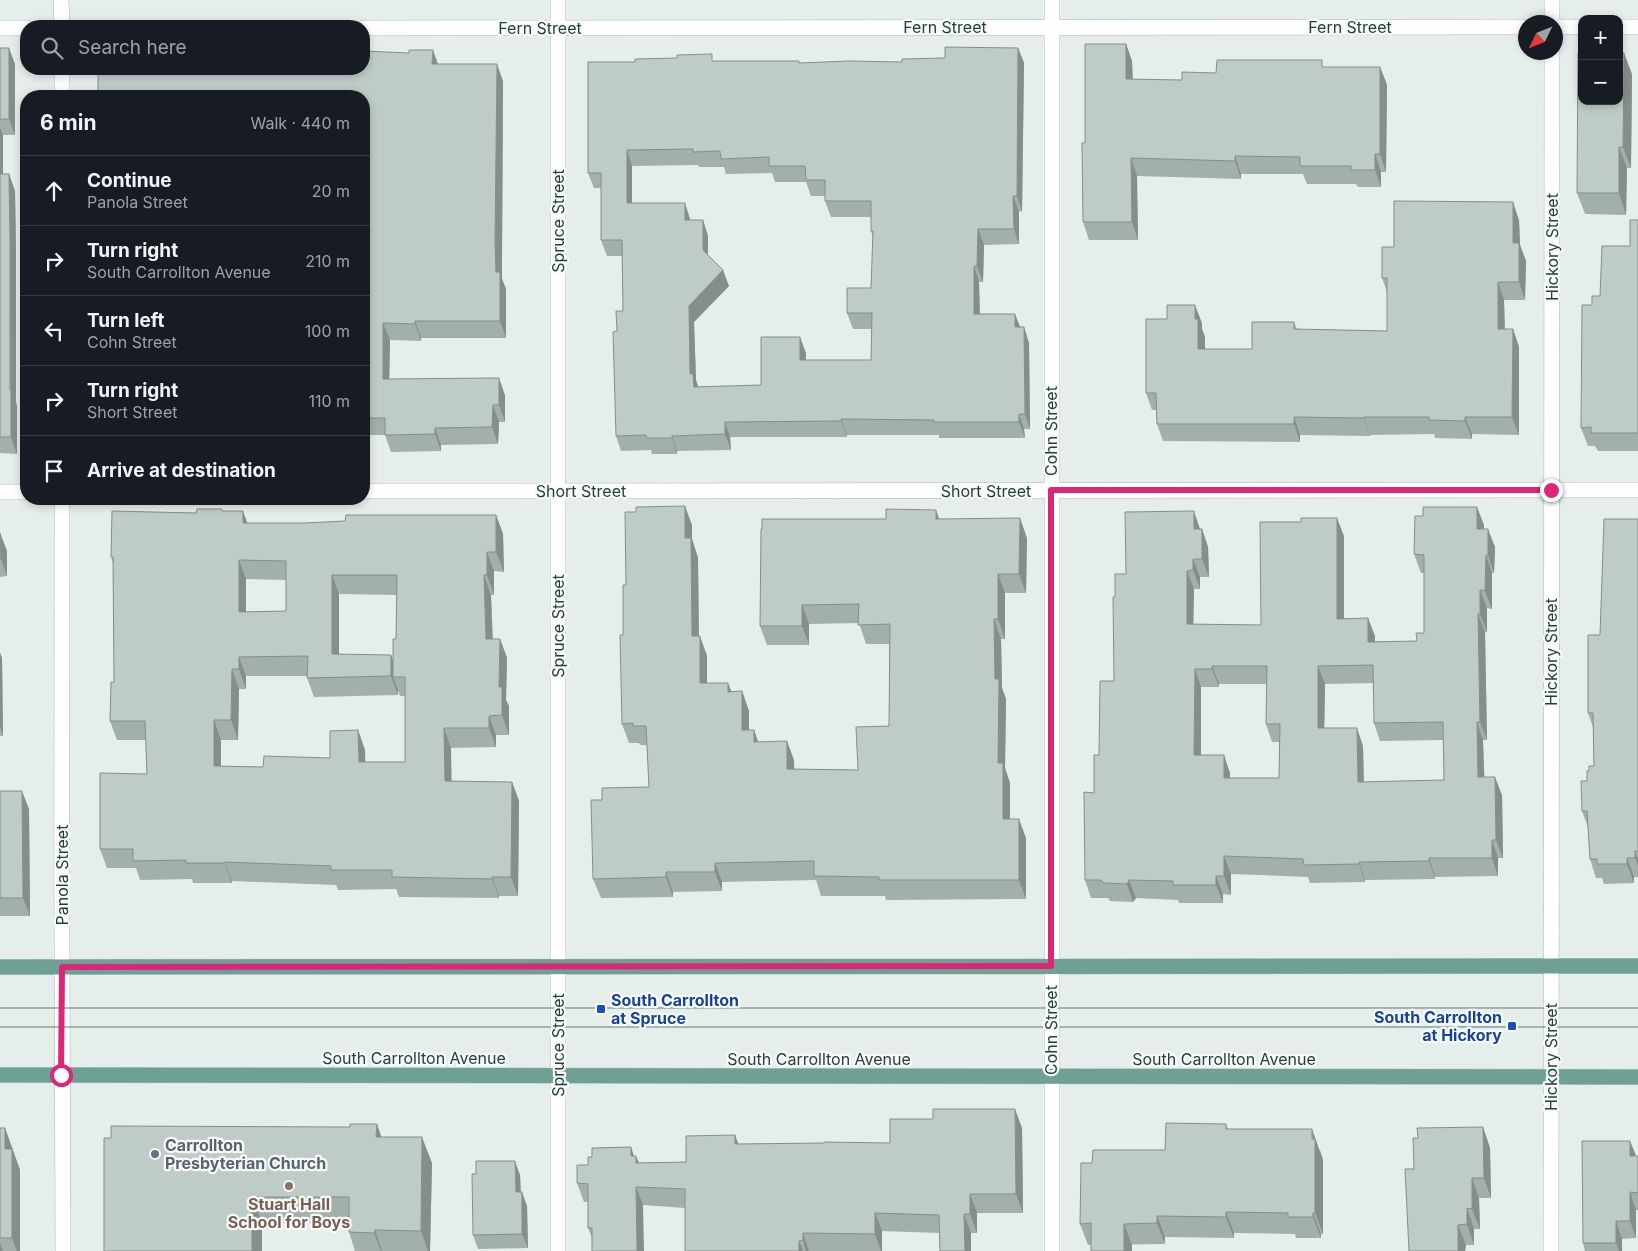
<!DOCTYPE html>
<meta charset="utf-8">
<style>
:root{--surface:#171b24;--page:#20242c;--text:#f1f3f6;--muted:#9ea1a6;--line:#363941}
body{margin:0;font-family:Inter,sans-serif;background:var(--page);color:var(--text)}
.controls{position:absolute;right:15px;top:15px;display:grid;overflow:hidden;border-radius:10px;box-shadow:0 2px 8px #0003}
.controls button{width:45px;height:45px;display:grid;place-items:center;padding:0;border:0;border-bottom:1px solid var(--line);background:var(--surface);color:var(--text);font:25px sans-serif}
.compass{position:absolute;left:1518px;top:15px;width:45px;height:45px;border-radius:50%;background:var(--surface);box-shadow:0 2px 8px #0003;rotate:227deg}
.stop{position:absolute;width:15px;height:15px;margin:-11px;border:4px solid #db2777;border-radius:50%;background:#fff}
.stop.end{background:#db2777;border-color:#fff;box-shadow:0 1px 5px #0008}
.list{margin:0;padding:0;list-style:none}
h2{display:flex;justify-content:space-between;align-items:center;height:65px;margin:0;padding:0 20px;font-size:21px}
h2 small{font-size:16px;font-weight:400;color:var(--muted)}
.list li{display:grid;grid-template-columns:32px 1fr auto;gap:15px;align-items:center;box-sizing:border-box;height:70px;padding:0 20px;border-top:1px solid var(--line)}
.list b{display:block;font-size:19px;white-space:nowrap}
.list p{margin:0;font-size:16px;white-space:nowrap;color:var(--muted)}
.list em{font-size:16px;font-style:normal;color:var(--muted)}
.icon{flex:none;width:28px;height:28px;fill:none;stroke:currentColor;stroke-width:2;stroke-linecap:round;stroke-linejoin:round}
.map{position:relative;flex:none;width:1638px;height:1251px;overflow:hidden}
.search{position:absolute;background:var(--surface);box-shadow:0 2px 8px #0003;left:20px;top:20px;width:350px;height:55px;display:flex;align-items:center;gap:12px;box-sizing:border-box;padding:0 18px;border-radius:20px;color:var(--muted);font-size:19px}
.panel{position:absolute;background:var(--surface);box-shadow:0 2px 8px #0003;left:20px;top:90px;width:350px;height:415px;border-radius:20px}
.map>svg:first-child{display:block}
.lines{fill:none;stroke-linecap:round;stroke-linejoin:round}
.minor-casing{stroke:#a9b6b2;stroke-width:16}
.major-casing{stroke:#c2c9c8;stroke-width:16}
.minor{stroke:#fff;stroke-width:15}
.major{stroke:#6ea096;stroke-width:15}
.tram{stroke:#617a74;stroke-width:1}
.wall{fill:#a3afab;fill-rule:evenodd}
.shaded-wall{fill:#858e8b}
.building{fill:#becbc7;stroke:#858e8b;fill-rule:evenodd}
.route{stroke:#db2777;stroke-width:6}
.transit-dot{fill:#1a4fb4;stroke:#f6faf9;stroke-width:2}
.worship-dot{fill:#6b7280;stroke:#f6faf9;stroke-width:2}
.education-dot{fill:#8d6e63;stroke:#f6faf9;stroke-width:2}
.labels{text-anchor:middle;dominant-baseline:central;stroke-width:4.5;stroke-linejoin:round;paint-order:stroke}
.street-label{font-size:16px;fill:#263f39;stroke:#f6faf9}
.transit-label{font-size:16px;font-weight:bold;fill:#164399;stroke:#f6faf9;text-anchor:start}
.worship-label{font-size:16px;font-weight:bold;fill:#5b616d;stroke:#f6faf9;text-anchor:start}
.education-label{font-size:16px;font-weight:bold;fill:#785e54;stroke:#f6faf9}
</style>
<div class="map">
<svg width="1638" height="1251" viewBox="0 0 1638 1251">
<rect width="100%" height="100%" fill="#e6eeeb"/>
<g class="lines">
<defs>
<path id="minor" d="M61 0 62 26
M558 0V1251
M1052 0V1251
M1552 22V0
M1556 27H1582
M1619 27H1638
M0 28H26
M364 28 1526 27
M62 69V96
M364 491 1638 490
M0 492H26
M62 499C62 750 61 1000 63 1251
M1551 1251 1552 52"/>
<path id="major" d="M0 967 1638 966
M0 1075 1638 1077"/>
</defs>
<!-- minor casing -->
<use href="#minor" class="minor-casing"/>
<!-- major casing -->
<use href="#major" class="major-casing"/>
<!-- minor -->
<use href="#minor" class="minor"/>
<!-- major -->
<use href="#major" class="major"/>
<!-- tram -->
<path class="tram" d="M0 1008H1638
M0 1027H1638"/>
</g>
<!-- wall -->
<path class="wall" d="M1126 44 1132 61 1133 79 1182 80 1216 73 1325 67H1380L1387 85 1386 172H1381V187H1358L1356 184H1307L1303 174H1241V179L1137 176 1138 240H1089L1083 222 1085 143Z
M0 48 15 64V135H3V174H9L15 191 16 254V402L17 407V454L0 453Z
M1018 48 1024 63 1022 212 1019 211V244L984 245 983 282H979L980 314 1020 327H1024L1029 343 1030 429H1024L1025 438H939V435H847V437H730L731 450 677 451V454H652L651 450 621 451 616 436 617 331 623 311 622 256H607L601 240V188H594L588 173 715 61H799V63L902 62 945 58ZM698 165 699 167H724L726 174 772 173 775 182H806L811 196H825V201L831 217H871V231L873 237 871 288 847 313 853 329H872L871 360H806V353L761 385 698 387 696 380 694 322 729 286 708 256V236L703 220H690V219L632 203V166Z
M437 64 503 81 502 258V279L506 289V338H421V341L390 340 389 379 505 395V422H499L498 444 441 445V451L391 452 385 435H364V96Z
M1632 74 1631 168H1627L1626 215 1585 214 1577 193Z
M1519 220 1520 245 1526 261 1525 300H1504L1505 329H1513L1519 347V435L1472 434V439L1435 438 1434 434 1370 435V436L1300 435V442L1163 441 1157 424 1156 410H1152L1146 393 1202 323V329L1205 337V349H1252L1294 322 1297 329 1387 331V292L1382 278 1394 247Z
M1638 220V451H1598L1595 446H1588L1581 428 1592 305 1600 296 1630 246Z
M223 511 247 523H304L496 515 503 534 504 572 494 571V595H491L493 639H500L507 658 506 700 509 706V735H496V747L451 748V781L512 782 519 801 518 896H499V898L399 897 396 889 338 890 336 885 232 881V883H193L192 879 140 880 136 868H107L100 849 147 774 146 740H117L110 721 114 682 113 563 111 557 196 513ZM246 579 286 580V611L246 612ZM339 594 397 595 396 639 393 662 339 654ZM246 676H307V678L314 697 398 695V690L400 696H405V762H365V750L358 730 330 758 263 767 221 766V740H238L239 689H246Z
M940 519 1027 538 1026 593H1005V639H1001L1002 688 1006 699 1005 768 1010 783V819L1026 838V899L886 900 885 896H821L816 880 722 882V891L673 892V897L601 898 593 879 602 800 649 787 647 745H640L639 743H629L622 724 623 635 626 585 692 525V539L698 558 699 636 707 656V683L731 692 742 691 749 711V730H754L758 742 794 760V769L858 770 889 726V644H866L859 623 809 624V645H767L760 626Z
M1638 519V877H1634V883L1604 884 1602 878H1596L1590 859 1588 827 1582 811 1589 771 1594 766 1593 727 1588 713 1600 635Z
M1484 525V529L1495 547 1494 573H1492V609L1487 608V632H1485L1487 740H1483L1484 777 1502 795 1503 858H1498V876L1435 877V879L1365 880V882L1310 883 1308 877 1231 874V895L1223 894V903H1179L1178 900 1136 898 1133 902 1110 901 1108 898H1091L1085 880 1094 793 1099 755 1114 681 1115 597 1126 574 1200 529H1202L1208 547 1209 577H1200V589H1194L1193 624 1261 625 1344 536V618L1375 636V642L1417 641 1424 633V573H1421L1414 554ZM1374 683V723L1380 741 1443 740 1444 780 1364 782 1363 746 1324 728 1325 684ZM1219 684H1267L1266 724 1272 742H1279V778H1230V773L1201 755V687H1219Z
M0 533 7 551V576L0 577Z
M0 653 2 658 3 736H0Z
M0 791 29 809 30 916H0Z
M377 1124 381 1137 432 1163 430 1251H355L349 1232V1223H262V1251H104L350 1127Z
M1226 1124 1228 1129 1320 1150 1323 1160V1234H1321V1238H1296L1295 1234 1234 1233V1238L1165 1237V1244L1088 1245 1080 1224 1092 1163 1165 1150Z
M1483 1127 1490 1148 1491 1198H1479L1480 1229H1474V1245H1466L1465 1251H1409L1414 1169 1418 1138Z
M0 1128H5L20 1170V1251H0Z
M1022 1128 1023 1213H977V1233H971V1251H940L939 1233 882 1231V1251H685V1208L643 1205 592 1238 588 1228V1202H584L577 1183 588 1165 634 1156H636L639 1163 686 1162 735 1135 738 1144 890 1143Z
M1630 1141 1636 1156H1638V1210H1636V1238L1622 1239V1251H1585L1583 1243Z
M520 1175 521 1192 527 1206 528 1248 478 1249 473 1235Z"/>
<!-- shaded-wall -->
<path class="shaded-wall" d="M1126 44 1132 61 1133 97 1126 79Z
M9 48 15 64V135L9 119Z
M1018 48 1024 63 1022 212 1017 196Z
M433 50 439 67 432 64Z
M1624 53 1632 74 1631 168 1623 147Z
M497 64 503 81 502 258V279L506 289V338L500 321 496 272 495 241Z
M1380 67 1387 85 1386 172 1380 154Z
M0 128 3 135V190L0 182Z
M1619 147 1627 168 1626 215 1619 193Z
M627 150 632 166V219L627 203Z
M1375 154 1381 172V187L1375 170Z
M1235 156 1241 174V179L1235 161Z
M1131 158 1137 176 1138 240 1132 222Z
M9 174 15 191 16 254V402L17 407V454L11 437Z
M1013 196 1019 211V244L1014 229Z
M1513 202 1519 220 1520 245 1526 261 1525 300 1519 282 1513 243Z
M685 203 690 219V236L685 220Z
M703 220 708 236V266L703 250Z
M978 229 984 245 983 282 977 266Z
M974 266 979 282 980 329 974 314Z
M723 270 729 286 694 322 696 380 699 389 694 387 690 374 689 306Z
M1498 282 1504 300 1505 347 1498 329Z
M1195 305 1202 323V329L1205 337V367L1198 349 1195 319Z
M1015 314 1021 329 1015 327Z
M415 321 421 338V341L415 324Z
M383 323 390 340 389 396 383 379Z
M1024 327 1029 343 1030 429 1025 414Z
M1513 329 1519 347V435L1512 417Z
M800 337 806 353 805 376 800 360Z
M499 378 505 395V422L499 405Z
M493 405 499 422 498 444 492 427Z
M1019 414 1024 429 1025 438 1019 422Z
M1294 417 1300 435V442L1294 424Z
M1364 417 1370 435V436L1364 418Z
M1465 417 1472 434V439L1465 421Z
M841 419 847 435V437L841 421Z
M725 422 730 437 731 450 725 434Z
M435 428 441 445V451L435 434Z
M672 436 677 451V454L672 438Z
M685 506 692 525V539L698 558 699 656 692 636 685 538Z
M1477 507 1484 525 1483 547 1477 529Z
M936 510 943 529 936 519Z
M243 511 250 530 243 523Z
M1194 511 1200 529H1194Z
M496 515 503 534 504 572 496 552Z
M1020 518 1027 538 1026 593 1019 574Z
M1337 518 1344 536V637L1337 619Z
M1202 529 1208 547 1209 577 1202 559Z
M1488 529 1495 547 1494 573 1488 555Z
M0 533 7 551V576L1 559Z
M487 552 494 571V595L487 575Z
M1486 555 1492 573V609L1485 591Z
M1193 559 1200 577V589L1193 570Z
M239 560 246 579V631L239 612Z
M1187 571 1194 589 1193 642 1187 624Z
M998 574 1005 593V639L998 619Z
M332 575 339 594V674L332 654Z
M484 575 491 595 493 658 486 639Z
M1480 590 1487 608V632L1480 614Z
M802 605 809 624V645L802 626Z
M1478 614 1485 632 1487 740 1480 722Z
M1368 618 1375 636V660L1368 642Z
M994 619 1001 639 1002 688 1006 699 1005 768 1010 783V839L1003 819 998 763 995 679Z
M700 636 707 656V703L700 683Z
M500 639 507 658 506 700 509 706V735L502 715 499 687Z
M0 653 2 658 3 736 0 727Z
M391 655 398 674 393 677 398 690V695L391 676Z
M239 657 246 676V689L239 669Z
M1212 666 1219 684V687L1212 669Z
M1318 666 1325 684 1324 746 1318 728Z
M232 669 239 689 238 740 231 720Z
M1195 669 1201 687V773L1194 755Z
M728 683 736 703 728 692Z
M742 691 749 711V750L742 730Z
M489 716 496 735V747L489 728Z
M214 720 221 740V786L214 766Z
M1477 722 1483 740 1485 795 1478 777Z
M444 728 451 748 452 800 445 781Z
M1357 728 1363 746 1364 800 1358 782Z
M358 730 365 750 366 781 359 762Z
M754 730 761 750 754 742Z
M787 741 794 760 795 789 787 769Z
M1224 755 1230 773V796L1224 778Z
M1495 777 1502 795 1503 858 1496 840Z
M512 782 519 801 518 896 511 877Z
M22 791 29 809 30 916 23 898Z
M1019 819 1026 838V899L1019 880Z
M1492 840 1498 858V876L1492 858Z
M1635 851 1638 860V866L1635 858Z
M1224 856 1231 874V895L1224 876Z
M1429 858 1435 877V879L1429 861Z
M1627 858 1634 877V883L1627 864Z
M225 862 232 881V883L225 863Z
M1359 862 1365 880V882L1359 864Z
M715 863 722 882V891L715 872Z
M666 872 673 892V897L666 877Z
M1216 876 1223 894V903L1216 885Z
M492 877 499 896V898L492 879Z
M1129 880 1136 898 1133 902 1127 884Z
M1015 1109 1022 1128 1023 1213 1016 1194Z
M377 1124 386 1151 376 1137Z
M1483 1127 1490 1148 1491 1198 1484 1178Z
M5 1128 20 1170V1251H17L12 1238 5 1149Z
M1312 1129 1323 1160V1234L1315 1213Z
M735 1135 742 1154 735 1144Z
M422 1137 432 1163 430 1251H428L421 1231Z
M1630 1141 1637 1158 1630 1156Z
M631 1147 636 1162V1156L643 1175 631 1156Z
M515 1161 520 1175 521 1206 516 1192Z
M1472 1178 1479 1198 1480 1229 1472 1209Z
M636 1187 643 1205 644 1251H637Z
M522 1192 527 1206 528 1248 522 1234Z
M1630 1192 1636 1210V1238L1630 1221Z
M970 1194 977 1213V1233L970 1214Z
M252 1197 262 1223V1251H252Z
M1467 1208 1474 1229V1245L1467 1224Z
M1226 1212 1234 1233V1238L1226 1217Z
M875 1213 882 1231V1251H881L875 1234Z
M1313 1213 1321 1234V1238L1313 1217Z
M964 1214 971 1233V1251H965Z
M1157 1216 1165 1237V1244L1157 1223Z
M1616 1221 1622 1239V1251H1619L1616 1243Z
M1124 1224 1132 1245V1251H1124Z
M1458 1225 1466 1245 1465 1251H1458Z
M375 1230 382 1251H381L374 1233Z
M803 1233 809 1251H806L803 1240Z
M799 1241 803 1251H799Z
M0 1243 3 1251H0Z"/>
<!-- building -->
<path class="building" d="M1085 44H1126V79L1182 80V72L1216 73 1217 60H1322V67H1380V154H1375V170H1351V166H1300V157L1235 156V161L1131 158 1132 222H1083L1082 143H1085Z
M945 47 1018 48 1017 196H1013L1014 229H978L977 266H974V314H1015V327H1024L1025 414H1019V422H934V420L841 419V421L725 422V434L672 436V438H647L646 435 616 436 613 332 617 331 616 311H623L622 240H601V173H588V62H635V59L677 58V55L712 54V61H799V63L848 61 902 62V59L945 58ZM693 149V152L720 151 721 159 769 157V166H805L806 180H825V201H871V231H873L871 288H847V313H872L871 360H800V337H761V385L694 387 693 374H690L689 306 723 270 703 250V220H685V203H627V150Z
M0 48H9V119H0Z
M409 50H433L432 64H497L495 241 496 272H500V321H415V324L383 323V379L499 378V405H493L492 427 435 428V434L385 435V418H364V96H98V69H364V51L409 53Z
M1578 53H1582V101H1619V53H1624L1623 147H1619V193H1577Z
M0 174H9L10 237V390H11V437H0Z
M1394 201 1513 202V243H1519V282H1498V329H1513L1512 417H1465V421L1429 420V417H1364V418L1294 417V424H1157L1156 393H1146V319H1167V305H1195V319H1198V349H1252V322H1294V329L1387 331V278H1382V247H1394Z
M1630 220H1638V433H1591V427L1581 428 1582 305H1592V296H1600L1602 246H1630Z
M685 506V538H691L692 636H700V683H728V692L742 691V730H754V742L787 741V769L858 770 856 727 889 726 890 624 858 625 859 604 802 605V626H760L761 529H762V519H886V509L936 510V519L1020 518 1019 574H998V619H994L995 679H999L998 763H1003V819H1019V880H879V877L814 876V861L715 863V872H666V877L593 879 591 800H602V788L649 787 646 726H633V723L622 724 620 635H623V585H626L625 512H636V507Z
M1423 507H1477V529H1488V555H1486L1485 591 1480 590V614H1478L1480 722H1477L1478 777H1495L1496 840H1492V858H1429V861L1359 862V864L1304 865 1303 859 1224 856V876H1216V885H1173V881L1129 880 1127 884 1104 883 1101 880H1085L1084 792 1094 793V755H1099L1100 681H1114L1113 597H1115V574H1126L1125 512 1194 511V529H1202V559H1193V570L1187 571V624L1261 625 1260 522H1301V518H1337V619L1368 618V642L1417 641 1416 633H1424V555L1414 554 1415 516H1423ZM1373 665 1374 723 1443 722 1444 780 1358 782 1357 728H1318V666ZM1212 666H1267L1266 724H1280L1279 778H1224V755H1194L1195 669H1212Z
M197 509H222V511H243V523H304L345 521 346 515H496V552H487V575H484L486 639H500L499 687H502V715L489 716V728H444L445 781 512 782 511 877H492V879L392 877V870H331V866L225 862V863H186V860L133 861V849H100V773L147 774 145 721H110L111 682H114L113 557H111L112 511 196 513ZM239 560 286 561V611L239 612ZM332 575H397L396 639H393V677H405V762H359L358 730 330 731V758L264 756 263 767 214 766V720H231L232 669H239V657L308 656 307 678 391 676V655L332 654Z
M1604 519H1638V851H1635V858H1627V864H1597V859H1590L1587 811H1582L1581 781H1587V771H1589V766H1594L1593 713H1588V635H1600Z
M0 533 1 559H0Z
M0 791H22L23 898H0Z
M933 1109H1015L1016 1194H970V1214H964L965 1251H940L939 1215 875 1213V1234L803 1233V1240L799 1241V1251H685V1189L636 1187 637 1251H592V1228H588V1184L577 1183V1165H588V1157H592V1148L631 1147V1156H636V1163L686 1162V1136L735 1135V1144L824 1143V1142L890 1143V1119H933Z
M1166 1123 1226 1124V1129H1312V1139H1315V1213H1313V1217H1288V1213L1226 1212V1217L1157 1216V1223L1124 1224V1251H1091V1223L1080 1224 1081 1163H1092L1093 1150H1165Z
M350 1124H377L376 1137H422L421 1231 375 1230 374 1233 349 1232V1197H252V1251H104V1138H111V1126L350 1127Z
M1483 1127 1484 1178H1472V1209L1467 1208V1224L1458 1225V1251H1409L1405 1169H1414L1413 1138H1418L1417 1128Z
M0 1128H5V1149H12V1238H0Z
M1582 1141H1630V1156H1638V1193L1630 1192V1221H1616V1243H1583Z
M476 1161H515L516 1192H522V1234L473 1235 472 1174H476Z"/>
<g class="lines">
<!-- route -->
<path class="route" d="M61 1075 62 967 1051 966V490H1551"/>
</g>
<!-- markers -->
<g class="transit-dot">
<rect x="596" y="1004" width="10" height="10" rx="2.5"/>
<rect x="1507" y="1021" width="10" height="10" rx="2.5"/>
</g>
<circle class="worship-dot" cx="155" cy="1154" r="5"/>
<circle class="education-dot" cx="289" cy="1186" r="5"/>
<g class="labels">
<!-- street labels -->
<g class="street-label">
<text x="945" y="27">Fern Street</text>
<text x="1350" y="27">Fern Street</text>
<text x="540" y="28">Fern Street</text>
<text transform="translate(558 221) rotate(-90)">Spruce Street</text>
<text transform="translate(1552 247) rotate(-90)">Hickory Street</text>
<text transform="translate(1051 431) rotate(-90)">Cohn Street</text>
<text x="581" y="491">Short Street</text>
<text x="986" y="491">Short Street</text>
<text transform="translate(558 626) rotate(-90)">Spruce Street</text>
<text transform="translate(1551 652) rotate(-90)">Hickory Street</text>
<text transform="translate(62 875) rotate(-90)">Panola Street</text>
<text transform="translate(1051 1030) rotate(-90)">Cohn Street</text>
<text transform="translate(558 1045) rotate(-90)">Spruce Street</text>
<text transform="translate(1551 1057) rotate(-90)">Hickory Street</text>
<text x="414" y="1058">South Carrollton Avenue</text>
<text x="819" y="1059">South Carrollton Avenue</text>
<text x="1224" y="1059">South Carrollton Avenue</text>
</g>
<!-- transit labels -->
<g class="transit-label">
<text x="611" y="1000">South Carrollton<tspan x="611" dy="18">at Spruce</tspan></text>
<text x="1502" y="1017" text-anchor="end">South Carrollton<tspan x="1502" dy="18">at Hickory</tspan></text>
</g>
<!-- worship labels -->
<g class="worship-label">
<text x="165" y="1145">Carrollton<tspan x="165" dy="18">Presbyterian Church</tspan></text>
</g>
<!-- education labels -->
<g class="education-label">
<text x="289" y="1204">Stuart Hall<tspan x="289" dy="18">School for Boys</tspan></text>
</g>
</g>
</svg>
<div class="controls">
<button>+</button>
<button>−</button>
</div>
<svg class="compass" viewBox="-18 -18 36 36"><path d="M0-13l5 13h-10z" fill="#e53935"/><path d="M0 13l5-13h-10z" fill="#9ea1a6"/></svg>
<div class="stop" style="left:61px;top:1075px"></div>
<div class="stop end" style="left:1551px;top:490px"></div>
<div class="search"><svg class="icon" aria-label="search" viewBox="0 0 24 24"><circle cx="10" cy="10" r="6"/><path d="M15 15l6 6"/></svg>Search here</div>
<section class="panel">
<h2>6 min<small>Walk · 440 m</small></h2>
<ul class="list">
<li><svg class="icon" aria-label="ahead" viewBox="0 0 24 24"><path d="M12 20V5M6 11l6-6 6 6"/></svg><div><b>Continue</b><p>Panola Street</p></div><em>20 m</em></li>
<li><svg class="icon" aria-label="right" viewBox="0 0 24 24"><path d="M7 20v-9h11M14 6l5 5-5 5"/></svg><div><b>Turn right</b><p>South Carrollton Avenue</p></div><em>210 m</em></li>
<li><svg class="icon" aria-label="left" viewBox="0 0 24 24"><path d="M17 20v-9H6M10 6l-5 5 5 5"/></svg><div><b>Turn left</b><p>Cohn Street</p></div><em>100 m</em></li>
<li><svg class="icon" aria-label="right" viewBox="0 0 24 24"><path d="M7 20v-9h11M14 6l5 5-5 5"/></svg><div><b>Turn right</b><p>Short Street</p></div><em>110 m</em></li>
<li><svg class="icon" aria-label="arrive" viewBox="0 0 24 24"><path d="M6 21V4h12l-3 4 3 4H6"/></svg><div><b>Arrive at destination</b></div></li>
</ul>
</section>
</div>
